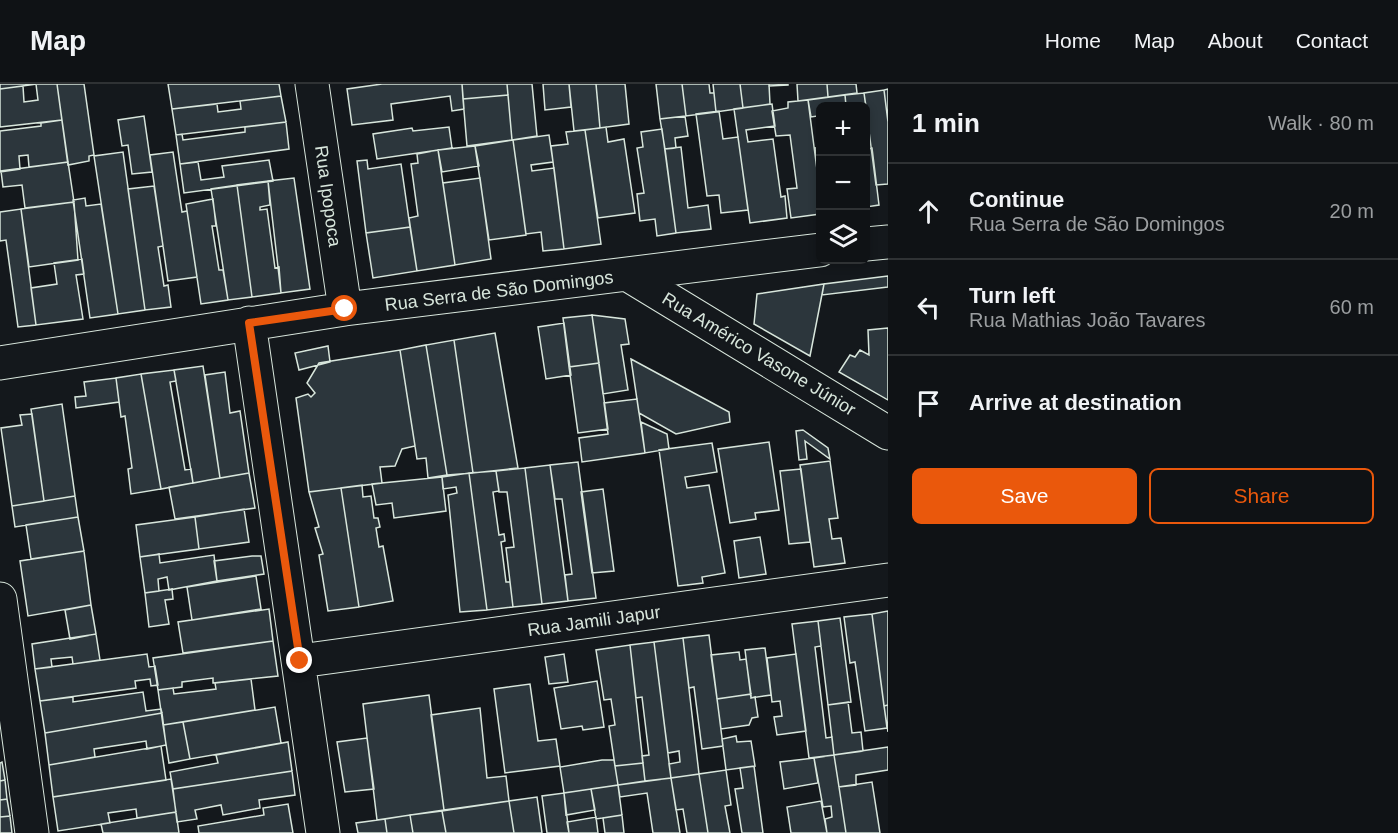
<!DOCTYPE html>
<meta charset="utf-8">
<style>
:root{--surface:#0f1215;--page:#1d2022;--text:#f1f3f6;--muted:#9b9ea0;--line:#2f3234;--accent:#ea580c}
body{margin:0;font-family:Helvetica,sans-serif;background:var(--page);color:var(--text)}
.controls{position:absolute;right:18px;top:18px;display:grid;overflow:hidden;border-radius:9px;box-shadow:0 3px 9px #0003}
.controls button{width:54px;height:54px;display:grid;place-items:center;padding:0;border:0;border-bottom:2px solid var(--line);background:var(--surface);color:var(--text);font:30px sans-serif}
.stop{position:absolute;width:18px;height:18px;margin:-14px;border:4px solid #ea580c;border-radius:50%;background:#fff}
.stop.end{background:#ea580c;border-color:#fff;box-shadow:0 2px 6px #0008}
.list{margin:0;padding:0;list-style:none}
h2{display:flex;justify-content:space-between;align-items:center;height:78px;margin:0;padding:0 24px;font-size:26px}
h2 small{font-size:20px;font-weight:400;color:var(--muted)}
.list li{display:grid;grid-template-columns:39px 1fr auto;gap:18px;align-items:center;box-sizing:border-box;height:96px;padding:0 24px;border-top:2px solid var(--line)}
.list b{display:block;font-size:22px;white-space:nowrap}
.list p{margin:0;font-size:20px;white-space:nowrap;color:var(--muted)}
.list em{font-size:20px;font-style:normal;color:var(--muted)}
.actions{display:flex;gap:12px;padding:18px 24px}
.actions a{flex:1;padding:14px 0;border:2px solid var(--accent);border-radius:9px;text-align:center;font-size:21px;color:var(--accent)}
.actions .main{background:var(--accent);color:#fff}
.icon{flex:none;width:33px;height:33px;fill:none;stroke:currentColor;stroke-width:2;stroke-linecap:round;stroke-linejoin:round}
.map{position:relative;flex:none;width:888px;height:749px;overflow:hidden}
header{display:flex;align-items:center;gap:36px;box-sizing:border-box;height:84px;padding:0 30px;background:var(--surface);border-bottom:2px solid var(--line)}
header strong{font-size:28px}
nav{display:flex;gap:33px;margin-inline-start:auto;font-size:21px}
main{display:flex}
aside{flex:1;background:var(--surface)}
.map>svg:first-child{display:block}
.building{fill:#2c363c;stroke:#d8e6dc;stroke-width:1.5}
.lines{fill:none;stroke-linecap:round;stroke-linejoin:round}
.street-casing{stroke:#d8e6dc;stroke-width:35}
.street{stroke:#14181c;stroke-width:33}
.route{stroke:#ea580c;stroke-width:8}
.labels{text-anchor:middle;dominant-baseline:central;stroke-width:4.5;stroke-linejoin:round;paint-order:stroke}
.street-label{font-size:18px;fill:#d8e6dc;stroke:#14181c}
</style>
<header>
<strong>Map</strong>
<nav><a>Home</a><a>Map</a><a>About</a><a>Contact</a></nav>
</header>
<main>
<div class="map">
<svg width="888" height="749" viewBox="0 0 888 749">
<rect width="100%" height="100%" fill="#14181c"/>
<!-- building -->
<path class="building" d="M0 0H37L0 5Z
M36 0H57L62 36 0 43V5L23 2 24 18 38 16Z
M57 0H84L94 71 89 72V77L68 81Z
M168 0H279L281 12 172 25Z
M462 0H507L508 11 463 15Z
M462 0 464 25 452 27 450 12 391 20 393 36 352 41 347 5 382 0Z
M507 0H532L537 52 512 56Z
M543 0H569L571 23 545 26Z
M569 0H596L600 44 574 47Z
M596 0H625L629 40 600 44Z
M656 0H682L686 32 660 35Z
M682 0H709L710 9H714L716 28 686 32Z
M713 0H740L743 24 716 28Z
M740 0H769L770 20 743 24Z
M769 0H788V1L769 2Z
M797 0H827L828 13 798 17Z
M827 0H856L857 9 828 13Z
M888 5V38L884 6Z
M884 6 888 38V100L876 101 864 9Z
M864 9 868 36H866V22H846L845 11Z
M508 11 512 56 467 62 463 15Z
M845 11 846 22H820V55L817 32 811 33 808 16Z
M281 12 286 38 176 51 172 25 217 20 218 28 241 25 240 17Z
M808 16 820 109V130L791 134 787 105 797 104 790 51 776 52 772 27 788 24V18Z
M772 20 775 42 746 46 748 58 773 55 781 113 785 112 787 134 750 139 734 25Z
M719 27 723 55 738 53 748 126 721 129 719 111 707 112 696 30Z
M144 32 152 88 132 90 128 61 122 62 118 36Z
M685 32 688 52 675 54 676 64 665 65 660 35Z
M62 36 68 78 29 83 28 71 19 72 20 85 0 88V47L41 42V39Z
M286 38 289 65 180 80 176 51 182 50 183 56 245 48V43Z
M449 43 452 64 377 75 373 50 412 44 413 47Z
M606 43 608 58 624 55 635 129 598 134 585 46Z
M662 45 676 149 657 152 655 135 640 137 637 110 644 109 637 64 643 63 641 48Z
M585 46 601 160 564 165 551 62 568 60 566 48Z
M549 51 553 78 531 81 532 87 554 84 564 165 543 167 541 148 526 150 513 56Z
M513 56 526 151 489 156 475 62Z
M475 62 479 82 442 88 438 66Z
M681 63 688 124 708 121 711 145 676 149 665 65Z
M820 63V109L815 64Z
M872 64 879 121 866 123V65Z
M438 66 455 181 417 187 409 134 418 132 411 80 418 79 417 70Z
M123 68 145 226 118 230 94 72Z
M173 68 182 128 187 127 197 193 168 197 150 71Z
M269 76 273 97 184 109 180 80 198 78 201 96 224 93 222 82Z
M367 76 368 85 401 80 410 143 366 149 357 77Z
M68 78 74 118 25 124 22 101 3 103 1 87Z
M294 94 310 205 281 209 268 97Z
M480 94 491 175 455 181 443 99Z
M268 97 270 121 260 123V126L267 125 275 184 279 183 281 209 252 213 237 101Z
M237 101 252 213 228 216 211 105Z
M154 102 163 162 158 163 164 202 168 201 171 223 145 226 128 105Z
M85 114 86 122 101 120 118 230 90 234 73 116Z
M213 115 216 142H212L219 186H223L228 216 201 220 186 120Z
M74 118 78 176 29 183 21 125Z
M21 125 36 241 18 243 6 156 0 157V128Z
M410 143 417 187 373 194 366 149Z
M82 175 84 190 76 191 83 235 36 241 31 204 57 200 54 179Z
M888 192V203L822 211 824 200Z
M824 200 810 272 754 240 757 210Z
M592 231 599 279 569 283 563 234Z
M592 231 625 235 629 260 621 261 628 306 603 310Z
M564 239 571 291 546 295 538 243Z
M888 244V316L839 288 850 271 855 273 860 266 869 271 868 246Z
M495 249 518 384 473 389 454 256Z
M454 256 473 389 447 391 426 261Z
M426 261 447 391 428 394 426 374 417 375 400 266Z
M328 262 330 278 299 286 295 269Z
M400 266 415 362 402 365 395 382 380 383 382 399 309 408 296 314 308 310 311 313 315 309 307 299 319 279Z
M631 275 729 328 730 338 676 350 639 329Z
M599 279 608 345 578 349 569 283Z
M203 282 220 394 193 399 174 286Z
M174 286 176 297 170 298 185 386 191 385 193 399 161 405 141 290Z
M225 288 230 329 240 327 249 389 220 394 205 291Z
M141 290 161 405 131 410 128 385 132 384 125 332 121 333 116 294Z
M116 294 119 318 76 324 75 313 86 312 84 298Z
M637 315 645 369 582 378 579 354 608 350 604 319Z
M62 320 75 412 44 417 31 325Z
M32 330 44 417 12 422 1 344 22 341 20 331Z
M641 338 667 350 669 365 645 369Z
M803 346 828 364 830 375 805 357 807 375 799 376 796 347Z
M769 358 779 426 755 429 756 435 730 439 718 365Z
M712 359 717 388 685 393 687 404 709 401 725 489 702 493 703 499 678 502 659 366Z
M830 377 838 434 829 435 832 455 841 454 845 479 814 483 800 381Z
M578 378 596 514 568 517 565 491 572 490 562 415H555L550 381Z
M550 381 568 517 542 520 525 384Z
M525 384 542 520 513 523 506 464 514 463 507 408H499L496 387Z
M801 385 810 458 789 460 780 387Z
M496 387 499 407 493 408 499 451 504 450 505 457 501 458 506 498H510L513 523 487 526 469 389Z
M249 389 255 424 175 435 169 403Z
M469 389 487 526 460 528 448 411 457 409 456 403 443 405 442 393Z
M442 393 446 427 394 434 392 419 376 421 372 400Z
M362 401 363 413 371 412 374 434H378L380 443 376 444 379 463 383 462 393 517 359 523 341 404Z
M341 404 359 523 328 527 319 471 323 470 315 444 319 443 309 408Z
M603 405 614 487 592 489 581 408Z
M75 412 78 433 15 443 12 422Z
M244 425 249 458 199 465 195 433Z
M78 433 84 467 31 475 26 441Z
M195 433 199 465 140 473 136 441Z
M760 453 766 490 739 494 734 457Z
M84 467 91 521 28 532 20 477Z
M159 470 160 479 214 471 217 497 169 506 167 493 158 495 159 507 145 509 140 473Z
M252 472H261L264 490 217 497 214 477Z
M256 492 261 525 192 536 187 503Z
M172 505 173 515 165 516 169 540 149 543 145 509Z
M91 521 96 550 70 555 65 526Z
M269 525 273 557 183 569 178 538Z
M888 527V621L884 622 872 530Z
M872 530 887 644 865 647 855 578 850 579 844 533Z
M840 534 851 618 828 621 818 537Z
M818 537 821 562 815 563 826 654 832 653 834 671 809 674 792 540Z
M96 550 100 576 73 580 72 573 51 575 52 583 35 585 32 560Z
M709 551 723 662 702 665 694 603 689 604 683 554Z
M683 554 699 690 671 694 669 680 680 678 679 667 668 669 654 558Z
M273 557 278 592 213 599V594L182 598V603L158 606 153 574Z
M654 558 671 694 645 697 642 672 649 671 642 613 636 614 630 561Z
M630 561 643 679 615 682 609 642 615 641 611 615 604 616 596 566Z
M765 564 771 611 751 614 745 566Z
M739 568 740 576 746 575 751 610 717 615 711 571Z
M147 570 149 583 155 582 158 601 151 602 150 595 135 597 136 604 40 617 35 585Z
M564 570 568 598 549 600 545 573Z
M796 570 806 647 777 651 774 633 782 632 780 617 772 618 767 574Z
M251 595 255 626 163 641 158 606 173 604 174 610 216 605 215 599Z
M597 597 604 643 583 646 582 642 561 645 554 604Z
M530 600 538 657 556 655 560 682 505 689 494 605Z
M143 608 146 627 161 625 162 629 45 649 40 617 73 613V618Z
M751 610V614L755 613 758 633 752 634 749 641 721 645 717 615Z
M429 611 444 726 377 736 363 620Z
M848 618 852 649 861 648 863 667 834 671 828 621Z
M888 621V648L884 622Z
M275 623 281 659 190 675 183 638Z
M480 624 487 694 506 692 509 717 444 726 431 631Z
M162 629 166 661 147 665 146 657 94 665 95 673 49 681 45 649Z
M183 638 190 675 169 679 163 641Z
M736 652 737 658 751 657 755 682 726 686 722 655Z
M367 654 374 705 345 708 337 658Z
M288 658 292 687 173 705 170 688 218 679 216 671Z
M161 662 166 696 53 713 49 681Z
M888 663V686L856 691V701L839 703 834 671Z
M834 671 839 703 846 749H827L825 735 832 733 831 722 823 723 814 674Z
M814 674 818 699 784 705 780 678Z
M602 676H614L618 701 564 709 560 683Z
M2 678 5 696 0 697V679Z
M643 679 645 697 618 701 615 682Z
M754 682 763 749H742L735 705 743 704 740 684Z
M726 686 731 721 725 722 730 749H708L699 690Z
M292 687 295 711 259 716 260 724 223 731 221 721 195 726 197 735 177 738 173 705Z
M699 690 708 749H687L683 725 676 726 671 694Z
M671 694 680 749H653L647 709 620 713 618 701Z
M171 695 176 728 137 734 136 725 108 729 110 739 58 747 53 713Z
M5 696 7 715 0 716V697Z
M872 698 880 749H846L839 703Z
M618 701 622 731 596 735 591 705Z
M591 705 595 726 566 731 564 709Z
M564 709 569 749H547L542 712Z
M537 713 542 749H514L509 717Z
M7 715 10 732 0 733V716Z
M509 717 514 749H446L442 727Z
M821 717 827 749H791L787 723Z
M288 720 293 749H199L198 742 264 731 263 724Z
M442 727 446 749H413L410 731Z
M176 728 179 749H103L101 740Z
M410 731 413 749H387L385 735Z
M622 731 624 749H605L603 734Z
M10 732 12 749H0V733Z
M596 733 598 749H569L567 738Z
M385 735 387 749H358L356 739Z"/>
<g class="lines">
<defs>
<path id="street" d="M312 0 345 225
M866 160 888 158
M630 192 888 349
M249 239 323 749
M0 279 345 225 820 166
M0 515 32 749
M300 577 888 496"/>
</defs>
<!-- street casing -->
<use href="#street" class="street-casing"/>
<!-- street -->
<use href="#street" class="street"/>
</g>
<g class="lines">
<!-- route -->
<path class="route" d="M300 577 249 239 345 225"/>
</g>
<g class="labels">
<!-- street labels -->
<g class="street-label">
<text transform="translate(328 112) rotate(82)">Rua Ipopoca</text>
<text transform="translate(499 207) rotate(-7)">Rua Serra de São Domingos</text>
<text transform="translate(759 270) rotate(31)">Rua Américo Vasone Júnior</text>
<text transform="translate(594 537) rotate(-8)">Rua Jamili Japur</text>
</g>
</g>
</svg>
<div class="controls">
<button>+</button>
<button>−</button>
<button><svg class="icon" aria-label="layers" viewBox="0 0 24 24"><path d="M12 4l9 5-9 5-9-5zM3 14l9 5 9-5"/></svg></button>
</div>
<div class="stop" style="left:345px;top:225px"></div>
<div class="stop end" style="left:300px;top:577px"></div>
</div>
<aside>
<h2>1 min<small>Walk · 80 m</small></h2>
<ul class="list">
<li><svg class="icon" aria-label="ahead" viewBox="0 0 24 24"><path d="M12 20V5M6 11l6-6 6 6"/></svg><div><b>Continue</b><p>Rua Serra de São Domingos</p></div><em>20 m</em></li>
<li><svg class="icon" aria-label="left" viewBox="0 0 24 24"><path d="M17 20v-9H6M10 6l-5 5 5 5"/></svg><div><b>Turn left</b><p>Rua Mathias João Tavares</p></div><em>60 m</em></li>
<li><svg class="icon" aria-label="arrive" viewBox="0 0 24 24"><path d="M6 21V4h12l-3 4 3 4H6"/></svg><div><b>Arrive at destination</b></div></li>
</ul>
<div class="actions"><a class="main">Save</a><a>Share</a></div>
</aside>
</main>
